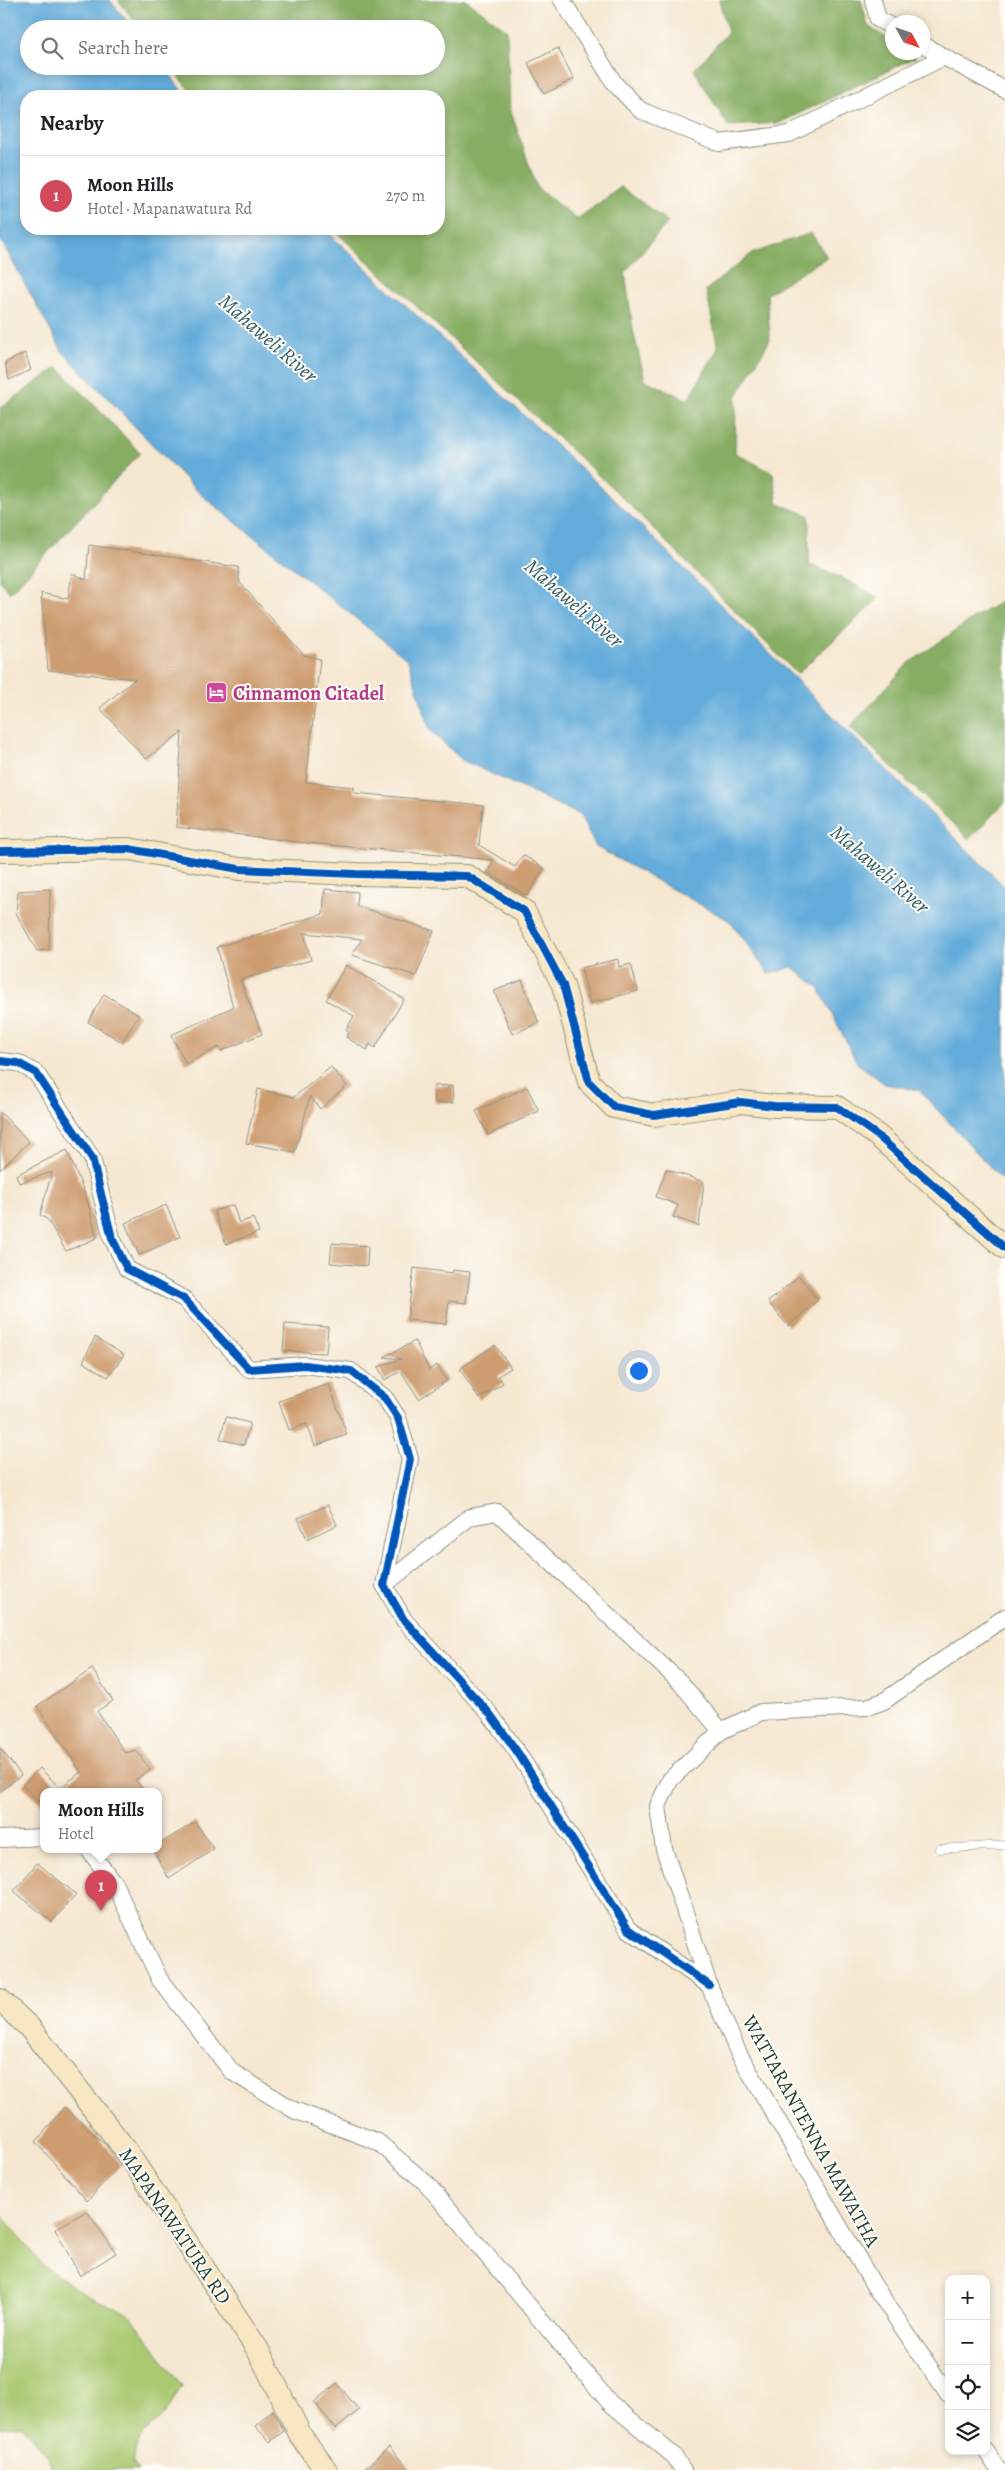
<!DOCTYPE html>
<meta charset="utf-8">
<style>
:root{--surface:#fff;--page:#f6f6f6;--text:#202124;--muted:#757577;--line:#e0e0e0;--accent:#d1495b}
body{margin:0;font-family:Alegreya,serif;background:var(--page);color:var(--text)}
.controls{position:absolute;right:15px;bottom:15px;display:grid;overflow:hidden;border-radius:10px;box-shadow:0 2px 8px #0003}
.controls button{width:45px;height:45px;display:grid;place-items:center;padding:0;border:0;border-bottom:1px solid var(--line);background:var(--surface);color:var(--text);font:25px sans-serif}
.compass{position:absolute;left:885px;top:15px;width:45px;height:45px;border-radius:50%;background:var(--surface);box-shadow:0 2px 8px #0003;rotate:130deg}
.you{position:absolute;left:638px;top:1370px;width:18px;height:18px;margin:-12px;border:4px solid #fff;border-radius:50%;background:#1a73e8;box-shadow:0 0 0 8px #1a73e833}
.badge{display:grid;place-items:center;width:32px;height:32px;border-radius:50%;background:var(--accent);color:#fff;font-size:16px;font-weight:700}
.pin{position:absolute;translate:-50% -41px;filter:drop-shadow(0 1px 2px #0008)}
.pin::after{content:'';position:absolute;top:26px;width:18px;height:15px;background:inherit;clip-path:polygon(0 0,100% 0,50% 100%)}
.popup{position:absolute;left:40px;top:1788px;width:122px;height:65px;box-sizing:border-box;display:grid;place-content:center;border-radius:10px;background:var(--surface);filter:drop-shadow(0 1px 4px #0005);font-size:16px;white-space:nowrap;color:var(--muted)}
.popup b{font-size:19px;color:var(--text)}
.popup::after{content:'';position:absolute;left:50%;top:100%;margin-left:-10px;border:10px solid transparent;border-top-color:var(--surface)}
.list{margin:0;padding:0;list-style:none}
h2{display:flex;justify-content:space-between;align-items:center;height:65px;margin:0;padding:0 20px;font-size:21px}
h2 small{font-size:16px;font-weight:400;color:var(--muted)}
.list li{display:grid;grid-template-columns:32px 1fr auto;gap:15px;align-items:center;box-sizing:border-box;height:80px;padding:0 20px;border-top:1px solid var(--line)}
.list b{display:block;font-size:19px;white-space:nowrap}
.list p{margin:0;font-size:16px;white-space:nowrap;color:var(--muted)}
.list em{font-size:16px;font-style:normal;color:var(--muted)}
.icon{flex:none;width:28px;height:28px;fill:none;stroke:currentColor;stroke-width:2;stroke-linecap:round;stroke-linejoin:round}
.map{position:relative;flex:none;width:1005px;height:2470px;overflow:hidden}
.search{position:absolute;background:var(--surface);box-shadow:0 2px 8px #0003;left:20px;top:20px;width:425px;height:55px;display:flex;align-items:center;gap:12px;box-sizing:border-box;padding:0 18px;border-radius:28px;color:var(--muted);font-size:19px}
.panel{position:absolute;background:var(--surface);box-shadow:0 2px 8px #0003;left:20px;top:90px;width:425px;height:145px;border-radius:20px}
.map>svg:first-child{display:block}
.green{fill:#aac971;stroke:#648352}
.forest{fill:#87ad63;stroke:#53754c}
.water{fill:#62abda;stroke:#407487}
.building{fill:#cd9c6f}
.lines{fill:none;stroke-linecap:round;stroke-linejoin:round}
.lane-casing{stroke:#8a9282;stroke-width:9}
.street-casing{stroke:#8a9282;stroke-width:18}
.secondary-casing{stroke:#8a9282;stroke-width:24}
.lane{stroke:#fff;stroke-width:8}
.street{stroke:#fff;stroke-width:16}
.secondary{stroke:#f9e7c3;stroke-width:22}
.cycleway-casing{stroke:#fdfcf7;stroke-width:11}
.cycleway{stroke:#0057b8;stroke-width:8}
.labels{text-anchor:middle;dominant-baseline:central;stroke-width:4;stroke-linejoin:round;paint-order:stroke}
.hotel-label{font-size:20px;font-weight:bold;fill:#b23c85;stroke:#fdfcf7;text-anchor:start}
.street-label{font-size:20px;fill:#1f3d34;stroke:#fdfcf7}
.water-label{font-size:21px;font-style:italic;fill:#335e66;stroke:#fdfcf7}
</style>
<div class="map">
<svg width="1005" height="2470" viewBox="0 0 1005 2470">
<rect width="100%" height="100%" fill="#fdfcf7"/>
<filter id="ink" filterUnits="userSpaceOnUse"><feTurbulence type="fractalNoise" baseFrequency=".02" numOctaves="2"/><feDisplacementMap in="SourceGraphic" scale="10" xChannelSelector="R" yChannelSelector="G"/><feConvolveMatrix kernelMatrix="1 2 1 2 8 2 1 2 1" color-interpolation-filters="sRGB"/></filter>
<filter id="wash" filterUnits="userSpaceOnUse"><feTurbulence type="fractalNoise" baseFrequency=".0096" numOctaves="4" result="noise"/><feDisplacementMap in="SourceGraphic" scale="20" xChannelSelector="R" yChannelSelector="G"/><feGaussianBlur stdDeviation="1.12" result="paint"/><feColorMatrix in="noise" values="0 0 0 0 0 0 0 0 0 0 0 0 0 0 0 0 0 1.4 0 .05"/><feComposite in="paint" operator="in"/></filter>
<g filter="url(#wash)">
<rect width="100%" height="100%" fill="#f6e7d1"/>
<!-- green -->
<path class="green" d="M0 2213 42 2265 86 2295 129 2314 182 2386 164 2415 139 2438 132 2462 138 2470H52L48 2457 22 2425 0 2428Z"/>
<!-- forest -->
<path class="forest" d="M118 0H466L507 30 510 109 537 188 577 219 621 187 668 222 625 272 633 330 645 380 688 400 718 348 706 290 751 254 811 233 827 257 767 294 770 340 736 397 735 453 773 473 778 504 809 515V565L840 577 879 598 797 674 621 496 333 229H439V96H194L171 66H436V29H141Z
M719 0H861L868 26 892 42V52L910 53 916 57 779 123 728 126 694 70 728 32Z
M58 367 140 453 10 593 0 581V408Z
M1001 602 1005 613V802L969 839 850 727 908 664 978 615Z"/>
<!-- water -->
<path class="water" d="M0 0H110L133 29H29V66H163L186 96H26V229H324L617 502 1005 887V1183L919 1090 885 1084 857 1063 819 988 792 967 769 974 730 921 596 847 580 815 462 760 430 730 408 660 199 493 62 351 0 239Z"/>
<g id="blocks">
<!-- building -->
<path class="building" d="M558 48 574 79 544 94 528 63Z
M25 353 31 370 9 380 5 363Z
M89 545 238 567 240 583 304 655 320 659 306 782 354 787V793L483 805 479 845 515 867 523 855 544 868 527 896 487 872 494 860 307 843 176 827 182 732 146 759 100 708 135 679 48 670 41 593 68 599 72 573 86 580Z
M50 889 49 950 37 951 16 913 18 891Z
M325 889 358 892 357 906 434 931 416 976 352 955 362 939 304 933 311 960 240 980 262 1034 221 1051 219 1047 186 1064 171 1035 233 1007 217 947 323 914Z
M618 959 619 967 631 964 638 991 590 1003 581 968Z
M346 965 404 999 375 1048 370 1044 367 1050 346 1037 349 1032 346 1030 354 1016 326 1000Z
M522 980 539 1023 512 1034 494 991Z
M104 994 139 1015 122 1042 88 1022Z
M331 1067 347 1086 320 1109 310 1096 295 1152 246 1143 258 1089 294 1097Z
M453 1085 454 1102 435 1103 434 1086Z
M527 1087 539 1111 488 1135 476 1111Z
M0 1112 29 1142 0 1170Z
M67 1150 87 1199 97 1238 66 1251 47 1219 40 1215 52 1172 19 1183 16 1175Z
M666 1169 704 1182 699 1226 673 1217 678 1205 656 1197Z
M166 1205 180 1237 139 1255 125 1223Z
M233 1205 239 1223 253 1218 259 1232 226 1244 214 1211Z
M332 1243 368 1246 367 1266 330 1263Z
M414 1268 453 1273V1270L470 1272 466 1303 449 1301 446 1324 407 1320Z
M799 1276 818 1300 788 1326 768 1302Z
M285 1324 328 1327 326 1353 283 1351Z
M95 1337 124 1355 108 1377 83 1362Z
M415 1341 429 1370 437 1365 447 1381 419 1399 401 1371 385 1380 378 1367 401 1359 384 1357Z
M495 1345 511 1368 498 1376 503 1383 479 1399 460 1369Z
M329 1384 347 1435 315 1446 307 1424 289 1430 279 1401Z
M226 1417 250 1423 244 1445 220 1439Z
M328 1505 337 1525 307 1539 298 1518Z
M92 1669 113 1701 97 1711 125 1753 136 1750 150 1769 135 1780 145 1792H44V1806L22 1785 40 1768 60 1788 81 1772 37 1706Z
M0 1748 21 1775 0 1792Z
M195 1822 214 1849 169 1879 153 1850H158V1845Z
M37 1863 76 1894 52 1922 14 1891Z
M64 2107 104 2143 120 2165 87 2201 36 2142Z
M87 2211 116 2253 80 2276 55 2229Z
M337 2383 359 2410 336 2429 314 2402Z
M273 2410 284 2431 270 2442 255 2426Z
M389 2447 410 2470H363Z"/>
</g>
</g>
<g filter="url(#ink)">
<use href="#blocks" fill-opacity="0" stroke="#8a9282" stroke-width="1"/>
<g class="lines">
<defs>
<path id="lane" d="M939 1849 1005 1845"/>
<path id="street" d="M562 0 615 84 640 110 719 143 789 134 944 57 1005 90
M873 0 878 19 892 27
M922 44 944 57
M0 1061 18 1063 36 1073 92 1158 112 1238 127 1269 184 1299 249 1369 305 1365 351 1371 385 1398 398 1418 410 1459 384 1585 404 1620 490 1714 518 1753 628 1929 709 1985
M384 1585 470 1517 497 1512 679 1681 721 1731
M0 1839 44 1837
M89 1850 114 1883 160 1980 232 2072 294 2110 378 2142 427 2184 610 2403 674 2456 683 2470
M949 2396 873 2284 738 2052 709 1985 664 1849 658 1806 670 1780 721 1731 761 1712 867 1707 884 1701 1005 1617
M986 2451 999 2470"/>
<path id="secondary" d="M0 851 129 849 239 869 356 874 467 876 524 911 563 985 589 1082 614 1107 654 1115 741 1102 774 1106 837 1107 878 1136 1005 1248
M0 2000 29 2027 125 2149 258 2350 301 2436 326 2470"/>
</defs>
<!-- lane casing -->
<use href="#lane" class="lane-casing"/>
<!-- street casing -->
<use href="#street" class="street-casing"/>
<!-- secondary casing -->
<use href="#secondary" class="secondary-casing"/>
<!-- lane -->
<use href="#lane" class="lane"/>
<!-- street -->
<use href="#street" class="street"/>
<!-- secondary -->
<use href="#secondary" class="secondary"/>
<defs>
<path id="cycleway" d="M0 851 129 849 239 869 356 874 467 876 524 911 563 985 589 1082 614 1107 654 1115 741 1102 774 1106 837 1107 878 1136 1005 1248
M0 1061 18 1063 36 1073 92 1158 112 1238 127 1269 184 1299 249 1369 305 1365 351 1371 385 1398 398 1418 410 1459 384 1585 404 1620 490 1714 518 1753 628 1929 709 1985"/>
</defs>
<!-- cycleway casing -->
<use href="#cycleway" class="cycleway-casing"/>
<!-- cycleway -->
<use href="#cycleway" class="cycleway"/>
</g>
</g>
<!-- icons -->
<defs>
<symbol id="hotel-square" viewBox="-11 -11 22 22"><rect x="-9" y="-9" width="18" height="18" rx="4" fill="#d1479c" stroke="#fdfcf7"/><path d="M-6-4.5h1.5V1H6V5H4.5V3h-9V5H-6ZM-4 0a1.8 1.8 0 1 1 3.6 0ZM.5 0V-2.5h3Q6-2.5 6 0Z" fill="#fff"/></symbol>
</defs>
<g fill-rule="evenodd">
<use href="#hotel-square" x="204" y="680" width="25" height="25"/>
</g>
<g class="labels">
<!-- hotel labels -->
<g class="hotel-label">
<text x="233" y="693">Cinnamon Citadel</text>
</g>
<!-- street labels -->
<g class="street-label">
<text transform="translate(811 2131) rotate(61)">WATTARANTENNA MAWATHA</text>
<text transform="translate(175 2226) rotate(56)">MAPANAWATURA RD</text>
</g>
<!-- water labels -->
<g class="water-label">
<text transform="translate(268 338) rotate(41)">Mahaweli River</text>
<text transform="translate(574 603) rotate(41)">Mahaweli River</text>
<text transform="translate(880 869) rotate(41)">Mahaweli River</text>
</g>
</g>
</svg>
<div class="controls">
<button>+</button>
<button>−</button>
<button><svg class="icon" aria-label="locate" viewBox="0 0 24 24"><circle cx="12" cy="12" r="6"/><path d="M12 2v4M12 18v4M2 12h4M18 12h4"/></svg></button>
<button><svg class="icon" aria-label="layers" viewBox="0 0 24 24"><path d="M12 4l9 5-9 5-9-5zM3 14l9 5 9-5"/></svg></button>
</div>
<svg class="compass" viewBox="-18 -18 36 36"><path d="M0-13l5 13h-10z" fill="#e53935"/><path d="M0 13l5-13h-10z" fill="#757577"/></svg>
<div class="you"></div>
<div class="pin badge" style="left:101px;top:1911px">1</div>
<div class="popup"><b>Moon Hills</b>Hotel</div>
<div class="search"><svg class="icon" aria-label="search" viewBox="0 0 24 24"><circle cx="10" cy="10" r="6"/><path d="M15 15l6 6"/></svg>Search here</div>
<section class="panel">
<h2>Nearby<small></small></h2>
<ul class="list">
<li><span class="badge">1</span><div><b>Moon Hills</b><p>Hotel · Mapanawatura Rd</p></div><em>270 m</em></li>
</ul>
</section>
</div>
